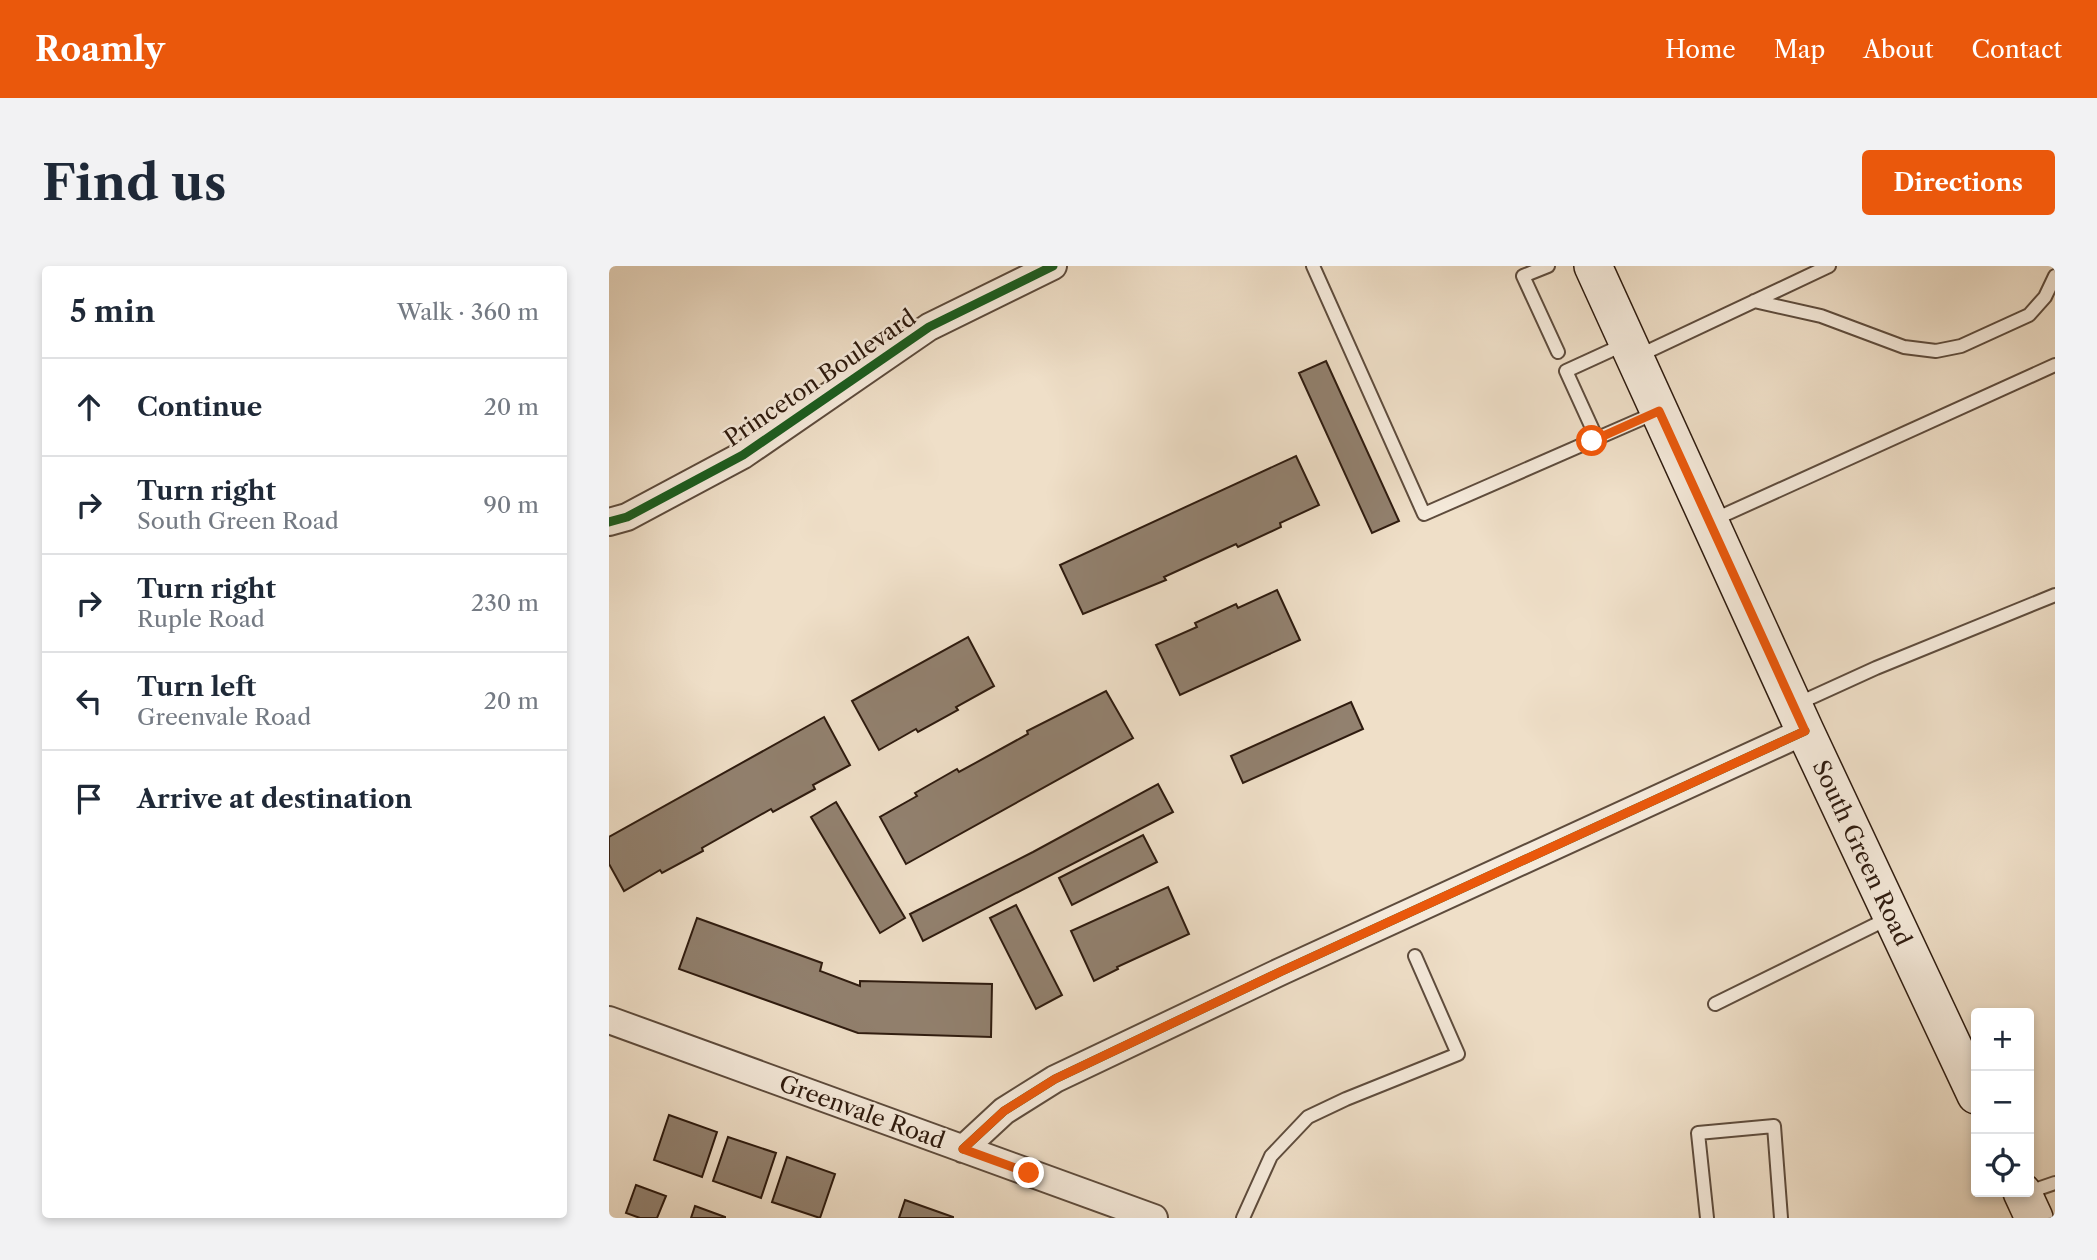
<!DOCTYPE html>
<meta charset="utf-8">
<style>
:root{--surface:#fff;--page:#f2f2f3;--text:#1f2937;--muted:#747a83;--line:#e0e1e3;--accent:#ea580c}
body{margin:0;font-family:"Libre Caslon Text",serif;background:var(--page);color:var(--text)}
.controls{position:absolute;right:21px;bottom:21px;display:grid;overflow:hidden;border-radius:7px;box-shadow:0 4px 10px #0003}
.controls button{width:63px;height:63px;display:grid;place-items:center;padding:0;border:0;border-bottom:2px solid var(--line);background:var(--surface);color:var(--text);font:35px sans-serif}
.stop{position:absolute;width:21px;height:21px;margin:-16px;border:5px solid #ea580c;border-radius:50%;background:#fff}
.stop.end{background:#ea580c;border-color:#fff;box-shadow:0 2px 7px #0008}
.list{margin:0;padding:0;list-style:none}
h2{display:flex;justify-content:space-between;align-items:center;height:91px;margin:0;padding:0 28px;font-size:30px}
h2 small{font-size:23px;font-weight:400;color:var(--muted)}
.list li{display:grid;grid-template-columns:46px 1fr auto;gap:21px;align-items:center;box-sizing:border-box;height:98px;padding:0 28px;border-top:2px solid var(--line)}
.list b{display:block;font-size:26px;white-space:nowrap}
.list p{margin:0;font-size:23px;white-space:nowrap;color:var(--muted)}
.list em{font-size:23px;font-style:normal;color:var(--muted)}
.icon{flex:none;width:38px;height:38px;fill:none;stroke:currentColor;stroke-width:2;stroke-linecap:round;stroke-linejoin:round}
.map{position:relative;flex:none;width:1446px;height:952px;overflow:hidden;border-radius:7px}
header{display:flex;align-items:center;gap:42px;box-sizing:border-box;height:98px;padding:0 35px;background:var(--accent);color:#fff}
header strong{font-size:33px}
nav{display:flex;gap:38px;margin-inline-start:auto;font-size:24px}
.intro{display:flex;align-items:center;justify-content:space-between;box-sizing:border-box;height:168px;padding:0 42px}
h1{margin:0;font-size:49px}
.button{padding:18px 32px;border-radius:7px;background:var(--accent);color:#fff;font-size:24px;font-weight:700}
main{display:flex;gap:42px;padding:0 42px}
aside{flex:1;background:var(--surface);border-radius:7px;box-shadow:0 4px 10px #0003}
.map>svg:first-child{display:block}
.building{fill:#92816f;stroke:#2e1b0f;stroke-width:2}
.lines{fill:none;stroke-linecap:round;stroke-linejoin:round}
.lane-casing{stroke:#5e4c3d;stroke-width:16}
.street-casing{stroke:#5e4c3d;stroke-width:30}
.secondary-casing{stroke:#2e1b0f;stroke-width:40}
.lane{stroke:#f5eadb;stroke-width:12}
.street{stroke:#f5eadb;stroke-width:26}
.secondary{stroke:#f5eadb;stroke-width:37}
.cycleway-casing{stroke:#f5eadb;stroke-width:13}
.cycleway{stroke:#1b5e20;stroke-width:9}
.route{stroke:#ea580c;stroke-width:9}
.labels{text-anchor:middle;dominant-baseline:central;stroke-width:5;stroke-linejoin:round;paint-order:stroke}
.street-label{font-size:23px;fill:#2e1b0f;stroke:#f5eadb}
</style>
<header>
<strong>Roamly</strong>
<nav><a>Home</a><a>Map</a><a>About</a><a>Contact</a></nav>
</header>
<div class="intro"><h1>Find us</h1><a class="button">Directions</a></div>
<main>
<aside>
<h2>5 min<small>Walk · 360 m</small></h2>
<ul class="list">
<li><svg class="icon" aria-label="ahead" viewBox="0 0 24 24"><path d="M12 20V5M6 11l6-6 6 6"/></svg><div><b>Continue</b></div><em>20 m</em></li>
<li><svg class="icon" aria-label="right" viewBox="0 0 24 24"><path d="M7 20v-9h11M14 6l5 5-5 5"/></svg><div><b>Turn right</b><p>South Green Road</p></div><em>90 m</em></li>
<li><svg class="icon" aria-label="right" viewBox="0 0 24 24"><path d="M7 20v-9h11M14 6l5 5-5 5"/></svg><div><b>Turn right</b><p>Ruple Road</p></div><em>230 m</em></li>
<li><svg class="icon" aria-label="left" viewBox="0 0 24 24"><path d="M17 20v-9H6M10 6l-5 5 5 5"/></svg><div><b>Turn left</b><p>Greenvale Road</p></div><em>20 m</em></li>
<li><svg class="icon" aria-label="arrive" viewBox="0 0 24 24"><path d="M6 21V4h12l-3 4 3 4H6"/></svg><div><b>Arrive at destination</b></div></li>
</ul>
</aside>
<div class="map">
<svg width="1446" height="952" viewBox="0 0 1446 952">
<rect width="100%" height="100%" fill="#efdfc8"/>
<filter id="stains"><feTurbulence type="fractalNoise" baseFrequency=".00286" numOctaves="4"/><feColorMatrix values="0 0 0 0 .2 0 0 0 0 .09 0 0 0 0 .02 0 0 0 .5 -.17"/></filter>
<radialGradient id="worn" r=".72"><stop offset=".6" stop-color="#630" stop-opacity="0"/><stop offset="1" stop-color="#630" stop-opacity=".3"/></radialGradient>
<!-- building -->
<path class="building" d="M717 95 790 255 763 267 690 107Z
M687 190 710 239 671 257 672 261 629 281 627 278 555 311 557 314 474 348 451 299Z
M668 324 691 374 571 429 547 379 588 361 586 357 627 338 629 342Z
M359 371 385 420 347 441 349 444 309 466 307 463 270 484 243 435Z
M497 425 524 472 297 598 271 551 308 530 306 527 348 503 350 506 419 468 418 465Z
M742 436 754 463 634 517 622 490Z
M215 451 241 499 204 519 206 523 164 546 162 543 93 582 94 585 53 607 51 604 15 625 0 598V571Z
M549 518 564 546 314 675 301 648 424 586Z
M227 536 296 652 271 667 202 551Z
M534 569 548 596 463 639 450 612Z
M559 621 580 668 508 701 509 703 485 715 462 665Z
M407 639 453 729 427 743 381 652Z
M88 652 213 697 211 705 251 720V715L383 718 382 771 249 767 70 703Z
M60 849 108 866 93 911 45 894Z
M119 871 167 887 152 932 104 915Z
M178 891 226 908 211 952 163 936Z
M27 919 57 930 48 952H31L17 947Z
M296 934 344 951V952H290Z
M86 940 116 951V952H82Z"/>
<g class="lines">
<defs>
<path id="lane" d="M704 0 815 248 1046 147
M939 0 914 10 949 86
M1145 35 1212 50 1295 81 1327 85 1352 80 1420 49 1436 31 1446 10
M1029 90 1220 0
M988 173 957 105 1016 78
M1104 254 1446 99
M1188 438 1267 402 1446 329
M1106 738 1282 651
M1420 926 1446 917
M634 952 662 890 699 851 737 833 849 788 806 690
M1098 952 1089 867 1165 860 1172 952"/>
<path id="street" d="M0 256 18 251 134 189 320 61 444 0
M0 754 545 952
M354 883 395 845 446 813 673 705 1196 465"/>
<path id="secondary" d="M984 0 1196 465 1367 829
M1413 926 1425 952"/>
</defs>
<!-- lane casing -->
<use href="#lane" class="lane-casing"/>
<!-- street casing -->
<use href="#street" class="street-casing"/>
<!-- secondary casing -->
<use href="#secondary" class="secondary-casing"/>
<!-- lane -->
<use href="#lane" class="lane"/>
<!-- street -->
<use href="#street" class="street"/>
<!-- secondary -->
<use href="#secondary" class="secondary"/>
<defs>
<path id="cycleway" d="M0 256 18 251 134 189 320 61 444 0
M354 883 395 845 446 813 673 705 1196 465"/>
</defs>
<!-- cycleway casing -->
<use href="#cycleway" class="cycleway-casing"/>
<!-- cycleway -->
<use href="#cycleway" class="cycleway"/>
</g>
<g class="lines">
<!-- route -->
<path class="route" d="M420 907 354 883 395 845 446 813 673 705 1196 465 1050 145 983 175"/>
</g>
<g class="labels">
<!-- street labels -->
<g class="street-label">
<text transform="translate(211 112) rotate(-34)">Princeton Boulevard</text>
<text transform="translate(1253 587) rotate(65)">South Green Road</text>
<text transform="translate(253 846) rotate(20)">Greenvale Road</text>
</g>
</g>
<rect width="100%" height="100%" filter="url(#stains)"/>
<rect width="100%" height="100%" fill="url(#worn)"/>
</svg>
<div class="controls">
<button>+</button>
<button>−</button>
<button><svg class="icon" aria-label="locate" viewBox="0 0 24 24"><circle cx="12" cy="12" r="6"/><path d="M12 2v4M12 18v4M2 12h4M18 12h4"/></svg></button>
</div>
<div class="stop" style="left:983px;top:175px"></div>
<div class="stop end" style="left:420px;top:907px"></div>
</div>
</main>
